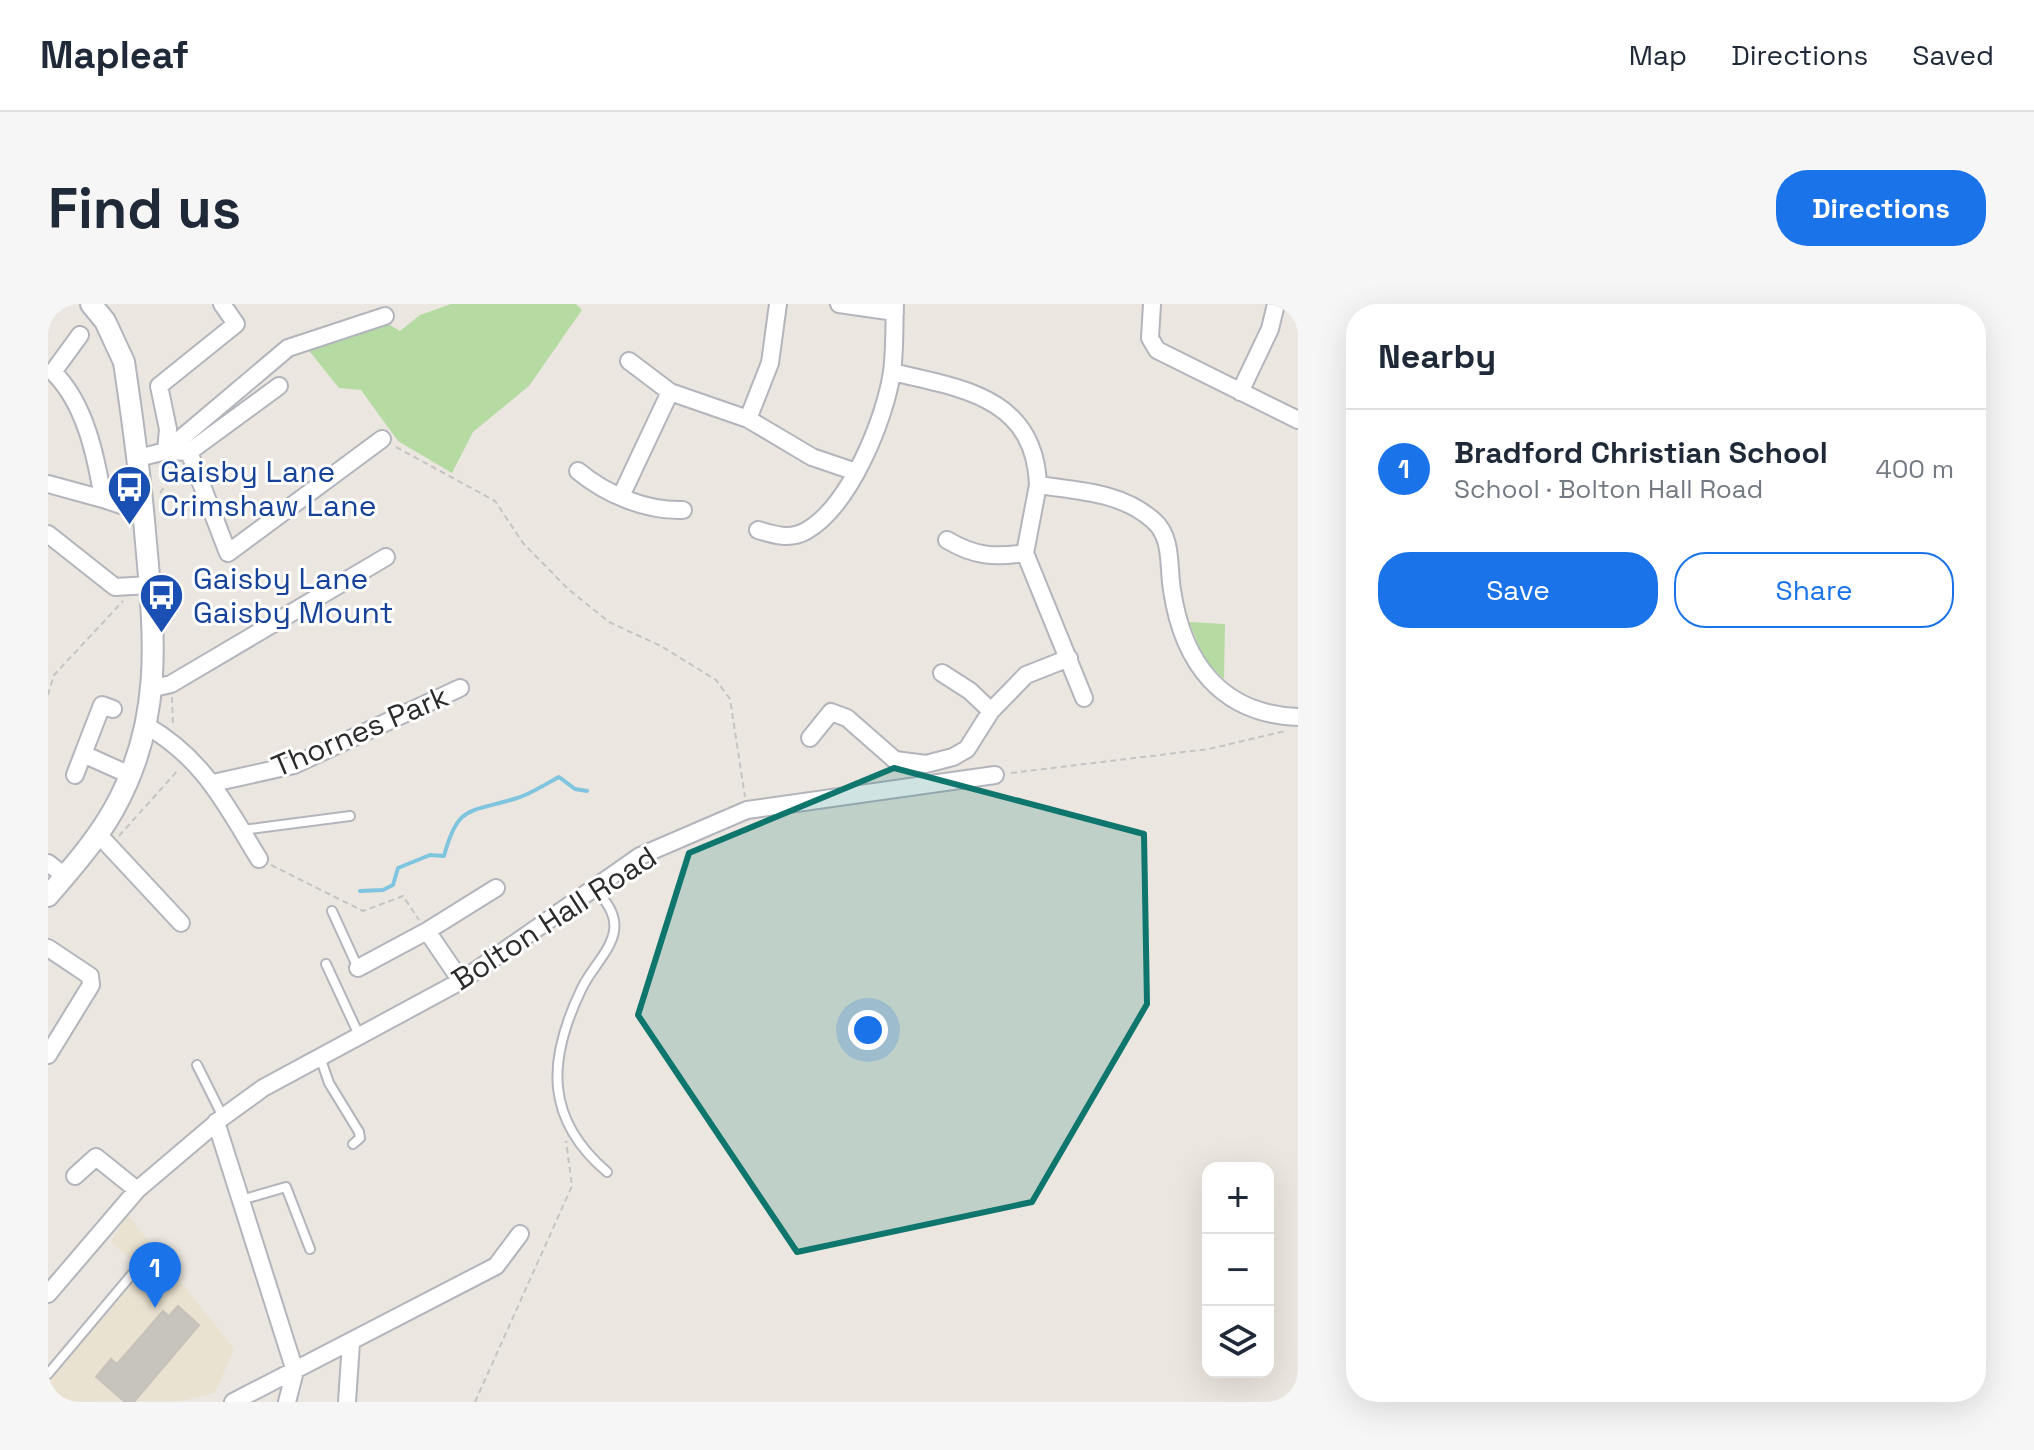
<!DOCTYPE html>
<meta charset="utf-8">
<style>
:root{--surface:#fff;--page:#f6f6f7;--text:#1f2937;--muted:#747a83;--line:#e0e1e3;--accent:#1a73e8}
body{margin:0;font-family:"Space Grotesk",sans-serif;background:var(--page);color:var(--text)}
.controls{position:absolute;right:24px;bottom:24px;display:grid;overflow:hidden;border-radius:16px;box-shadow:0 8px 32px #0002}
.controls button{width:72px;height:72px;display:grid;place-items:center;padding:0;border:0;border-bottom:2px solid var(--line);background:var(--surface);color:var(--text);font:40px sans-serif}
.you{position:absolute;left:820px;top:726px;width:28px;height:28px;margin:-20px;border:6px solid #fff;border-radius:50%;background:#1a73e8;box-shadow:0 0 0 12px #1a73e833}
.badge{display:grid;place-items:center;width:52px;height:52px;border-radius:50%;background:var(--accent);color:#fff;font-size:26px;font-weight:700}
.pin{position:absolute;translate:-50% -66px;filter:drop-shadow(0 2px 4px #0008)}
.pin::after{content:'';position:absolute;top:42px;width:28px;height:24px;background:inherit;clip-path:polygon(0 0,100% 0,50% 100%)}
.list{margin:0;padding:0;list-style:none}
h2{display:flex;justify-content:space-between;align-items:center;height:104px;margin:0;padding:0 32px;font-size:34px}
h2 small{font-size:26px;font-weight:400;color:var(--muted)}
.list li{display:grid;grid-template-columns:52px 1fr auto;gap:24px;align-items:center;box-sizing:border-box;height:120px;padding:0 32px;border-top:2px solid var(--line)}
.list b{display:block;font-size:30px;white-space:nowrap}
.list p{margin:0;font-size:26px;white-space:nowrap;color:var(--muted)}
.list em{font-size:26px;font-style:normal;color:var(--muted)}
.actions{display:flex;gap:16px;padding:24px 32px}
.actions a{flex:1;padding:18px 0;border:2px solid var(--accent);border-radius:32px;text-align:center;font-size:28px;color:var(--accent)}
.actions .main{background:var(--accent);color:#fff}
.icon{flex:none;width:44px;height:44px;fill:none;stroke:currentColor;stroke-width:2;stroke-linecap:round;stroke-linejoin:round}
.map{position:relative;flex:none;width:1250px;height:1098px;overflow:hidden;border-radius:32px}
header{display:flex;align-items:center;gap:48px;box-sizing:border-box;height:112px;padding:0 40px;background:var(--surface);border-bottom:2px solid var(--line)}
header strong{font-size:38px}
nav{display:flex;gap:44px;margin-inline-start:auto;font-size:28px}
.intro{display:flex;align-items:center;justify-content:space-between;box-sizing:border-box;height:192px;padding:0 48px}
h1{margin:0;font-size:56px}
.button{padding:20px 36px;border-radius:32px;background:var(--accent);color:#fff;font-size:28px;font-weight:700}
main{display:flex;gap:48px;padding:0 48px}
aside{flex:1;background:var(--surface);border-radius:32px;box-shadow:0 8px 32px #0002}
.map>svg:first-child{display:block}
.education{fill:#eae2d1}
.green{fill:#b5dba3}
.lines{fill:none;stroke-linecap:round;stroke-linejoin:round}
.stream{stroke:#80c5e0;stroke-width:4}
.building{fill:#c7c4bd;stroke:#c6c2b9;stroke-width:2}
.service-casing{stroke:#b3b5bd;stroke-width:12}
.minor-casing{stroke:#b3b5bd;stroke-width:20}
.tertiary-casing{stroke:#b3b5bd;stroke-width:24}
.path{stroke:#c4c4c4;stroke-width:2;stroke-dasharray:6 4;stroke-linecap:butt}
.service{stroke:#fff;stroke-width:8}
.minor{stroke:#fff;stroke-width:16}
.tertiary{stroke:#fff;stroke-width:20}
.marked{fill:#0f766e;fill-opacity:0.2;stroke:#0f766e;stroke-width:6;stroke-linejoin:round}
.labels{text-anchor:middle;dominant-baseline:central;stroke-width:6;stroke-linejoin:round;paint-order:stroke}
.transit-label{font-size:30px;fill:#164399;stroke:#fff;text-anchor:start}
.street-label{font-size:30px;fill:#2b2b2b;stroke:#fff}
</style>
<header>
<strong>Mapleaf</strong>
<nav><a>Map</a><a>Directions</a><a>Saved</a></nav>
</header>
<div class="intro"><h1>Find us</h1><a class="button">Directions</a></div>
<main>
<div class="map">
<svg width="1250" height="1098" viewBox="0 0 1250 1098">
<rect width="100%" height="100%" fill="#ebe6df"/>
<!-- education -->
<path class="education" d="M80 911 186 1045 167 1089 133 1097 0 1098V1075L93 964 63 937Z"/>
<!-- green -->
<path class="green" d="M403 0H528L534 6 481 82 425 128 404 169 350 137 313 86 291 84 258 43 340 20 352 27 372 11Z
M1141 318 1177 320 1176 375 1157 357Z"/>
<g class="lines">
<!-- stream -->
<path class="stream" d="M312 587 335 586 345 581 350 564 382 551 396 552C410 500 421 509 466 495 482 491 497 480 511 473L527 485 539 487"/>
</g>
<!-- building -->
<path class="building" d="M130 1002 151 1021 86 1098H77L48 1073 63 1055 69 1060 115 1007 121 1012Z"/>
<g class="lines">
<defs>
<path id="service" d="M194 526 302 512
M547 583C556 596 569 609 566 627 563 647 541 667 533 686 499 757 497 815 559 868
M284 607 310 664
M278 660 311 731
M272 753 281 779 311 828 312 834 305 840
M149 761 175 813
M193 896 238 883 262 945
M0 1070 85 969"/>
<path id="minor" d="M791 0 847 8
M1104 0 1102 34 1109 46 1250 116
M32 31 5 68C37 99 48 152 55 195L73 201 95 200
M581 57 622 88 700 115 764 153 808 168
M844 68C913 84 987 93 990 181 1031 187 1074 188 1106 217 1125 234 1120 263 1124 286 1135 359 1173 410 1250 413
M1192 88 1222 25 1228 0
M700 115 722 59 730 0
M118 147 141 148 180 249 334 135
M118 147 240 44 337 12
M141 148 231 82
M90 154 118 147 120 125 111 82 188 20 174 0
M530 167C559 191 598 207 635 206
M0 180 55 195
M990 181 977 249 1036 394
M573 192 622 88
M710 226C726 231 742 236 758 227 802 202 837 115 844 68 847 46 846 22 847 0
M0 230 67 283 102 281
M899 236C926 252 946 254 977 249
M894 369 922 387 943 407
M106 384 123 380 338 253
M65 405 54 401 35 450 82 471
M99 422C156 455 178 501 211 555
M762 434 783 408 799 414 847 456 878 460 905 453 919 445 943 407 978 371 1021 354
M27 471 35 450
M165 479 246 461 412 384
M51 531 133 619
M0 559 17 572
M379 627 413 677
M0 644 42 672 43 681 0 751
M310 664 379 627 448 584
M168 818 247 1067 239 1098
M27 872 48 853 89 886
M0 990 89 886 175 813 215 784 413 677 592 552 699 506 947 471
M185 1098 448 962 472 930
M299 1098 303 1039"/>
<path id="tertiary" d="M0 592C24 564 48 537 66 505 115 417 107 335 98 239 93 178 85 118 76 58L57 17 43 0"/>
</defs>
<!-- service casing -->
<use href="#service" class="service-casing"/>
<!-- minor casing -->
<use href="#minor" class="minor-casing"/>
<!-- tertiary casing -->
<use href="#tertiary" class="tertiary-casing"/>
<!-- path -->
<path class="path" d="M348 143 447 197 475 239 520 285 561 318 613 342 668 376 682 395 697 493
M112 189 131 162
M0 391 6 371 75 297
M124 393 125 423
M963 469 1161 445 1237 427
M71 532 131 465
M223 561 315 607 355 592 371 616
M427 1098 524 882 518 837"/>
<!-- service -->
<use href="#service" class="service"/>
<!-- minor -->
<use href="#minor" class="minor"/>
<!-- tertiary -->
<use href="#tertiary" class="tertiary"/>
</g>
<!-- marked area -->
<path class="marked" d="M846 464 1096 530 1099 700 984 898 749 948 590 711 641 549Z"/>
<!-- icons -->
<defs>
<symbol id="bus-pin" viewBox="-11 -11 22 30"><path d="M0 17L-7.5 6A9.5 9.5 0 1 1 7.5 6Z" fill="#1a4fb4" stroke="#fff"/><path d="M-5-6H5V4H4V6H2V4H-2V6H-4V4H-5ZM-3.5-4V0h7V-4ZM-3.5 1.2v1.5H-2V1.2ZM2 1.2v1.5H3.5V1.2Z" fill="#fff"/></symbol>
</defs>
<g fill-rule="evenodd">
<use href="#bus-pin" x="56" y="158" width="51" height="69"/>
<use href="#bus-pin" x="88" y="266" width="51" height="69"/>
</g>
<g class="labels">
<!-- transit labels -->
<g class="transit-label">
<text x="112" y="167">Gaisby Lane<tspan x="112" dy="34">Crimshaw Lane</tspan></text>
<text x="145" y="274">Gaisby Lane<tspan x="145" dy="34">Gaisby Mount</tspan></text>
</g>
<!-- street labels -->
<g class="street-label">
<text transform="translate(312 427) rotate(-23)">Thornes Park</text>
<text transform="translate(506 614) rotate(-33)">Bolton Hall Road</text>
</g>
</g>
</svg>
<div class="controls">
<button>+</button>
<button>−</button>
<button><svg class="icon" aria-label="layers" viewBox="0 0 24 24"><path d="M12 4l9 5-9 5-9-5zM3 14l9 5 9-5"/></svg></button>
</div>
<div class="you"></div>
<div class="pin badge" style="left:107px;top:1004px">1</div>
</div>
<aside>
<h2>Nearby<small></small></h2>
<ul class="list">
<li><span class="badge">1</span><div><b>Bradford Christian School</b><p>School · Bolton Hall Road</p></div><em>400 m</em></li>
</ul>
<div class="actions"><a class="main">Save</a><a>Share</a></div>
</aside>
</main>
